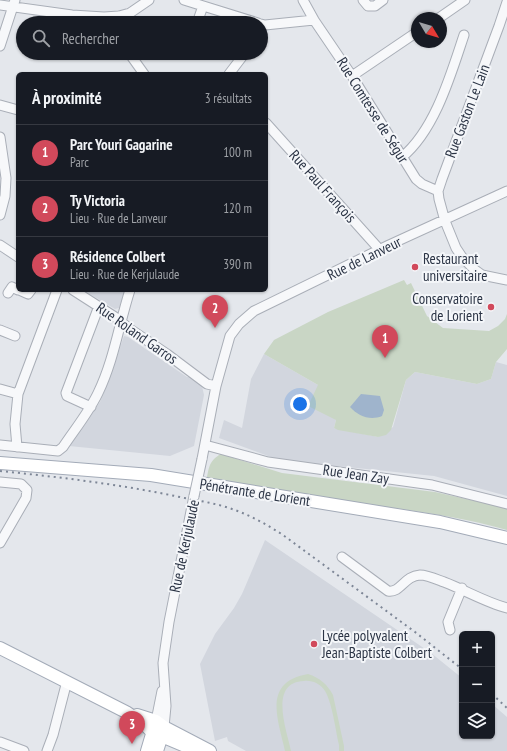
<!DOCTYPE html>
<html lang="fr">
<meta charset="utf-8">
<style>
:root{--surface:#171b24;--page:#242831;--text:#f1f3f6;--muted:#9ea1a6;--line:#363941;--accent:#d1495b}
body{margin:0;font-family:"PT Sans Narrow",sans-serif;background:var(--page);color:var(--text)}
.controls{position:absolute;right:12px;bottom:12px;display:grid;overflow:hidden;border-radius:6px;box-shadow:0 1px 3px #0004}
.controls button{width:36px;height:36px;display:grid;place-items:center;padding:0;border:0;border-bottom:1px solid var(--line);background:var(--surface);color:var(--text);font:20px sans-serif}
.compass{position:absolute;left:411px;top:12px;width:36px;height:36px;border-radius:50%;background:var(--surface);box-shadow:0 1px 3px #0004;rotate:128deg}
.you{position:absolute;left:300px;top:404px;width:14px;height:14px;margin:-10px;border:3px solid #fff;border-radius:50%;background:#1a73e8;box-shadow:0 0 0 6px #1a73e833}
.badge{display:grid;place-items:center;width:26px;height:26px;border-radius:50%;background:var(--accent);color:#fff;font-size:13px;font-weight:700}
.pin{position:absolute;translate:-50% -33px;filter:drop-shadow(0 1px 2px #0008)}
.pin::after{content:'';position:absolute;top:21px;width:14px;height:12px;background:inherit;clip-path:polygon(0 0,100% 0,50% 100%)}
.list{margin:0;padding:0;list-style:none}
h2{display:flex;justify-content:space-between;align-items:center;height:52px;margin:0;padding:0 16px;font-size:17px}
h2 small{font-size:13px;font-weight:400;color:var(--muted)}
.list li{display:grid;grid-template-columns:26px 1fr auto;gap:12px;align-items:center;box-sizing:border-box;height:56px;padding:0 16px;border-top:1px solid var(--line)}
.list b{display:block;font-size:15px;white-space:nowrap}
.list p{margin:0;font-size:13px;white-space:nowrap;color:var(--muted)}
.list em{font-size:13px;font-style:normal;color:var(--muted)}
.icon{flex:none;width:22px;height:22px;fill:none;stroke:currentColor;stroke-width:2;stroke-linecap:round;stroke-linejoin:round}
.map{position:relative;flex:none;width:507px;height:751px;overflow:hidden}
.search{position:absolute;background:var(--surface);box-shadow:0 1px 3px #0004;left:16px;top:16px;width:252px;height:44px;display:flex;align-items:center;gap:10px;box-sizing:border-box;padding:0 14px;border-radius:22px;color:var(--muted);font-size:15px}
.panel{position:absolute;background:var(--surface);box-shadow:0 1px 3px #0004;left:16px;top:72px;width:252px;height:220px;border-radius:6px}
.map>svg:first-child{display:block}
.built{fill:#d2d6de}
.green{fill:#c9d6c5}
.water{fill:#9fb4cc}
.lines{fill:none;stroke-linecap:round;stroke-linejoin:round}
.minor-casing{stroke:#a9aeb7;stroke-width:11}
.major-casing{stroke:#a3abb8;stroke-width:14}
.minor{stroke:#f7f8fa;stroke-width:9}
.major{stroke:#fff;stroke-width:12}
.rail{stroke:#7d8696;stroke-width:2;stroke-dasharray:2 4;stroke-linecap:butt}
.minor-bridge-casing{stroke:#a9aeb7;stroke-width:11;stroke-linecap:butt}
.minor-bridge{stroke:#f7f8fa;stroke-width:9}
.poi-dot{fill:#d1495b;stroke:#f4f6f9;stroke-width:1.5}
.labels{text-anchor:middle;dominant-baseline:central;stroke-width:4;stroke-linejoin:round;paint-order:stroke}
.street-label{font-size:15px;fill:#2b3445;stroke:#f4f6f9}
.poi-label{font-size:15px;fill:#2b3445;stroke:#f4f6f9;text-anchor:start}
</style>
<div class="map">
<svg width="507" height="751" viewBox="0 0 507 751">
<rect width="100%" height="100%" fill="#e4e7ec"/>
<!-- built -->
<path class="built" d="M83 290H125L119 308 115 309Z
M124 336 128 337 187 377H190L202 386 204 395 194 446 170 456 69 446 100 402 109 380Z
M264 354 318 385 336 420 334 428 378 437 393 427 406 380 415 372 477 384 491 379 496 362 507 365V496L434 476 279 460 219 438 224 420 242 428 251 379Z
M265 540 431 653 462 678V736H492V704L507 717V751H246L228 741 227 737 215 741 200 664 215 634 234 608 242 594Z"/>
<!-- green -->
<path class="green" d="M404 280 407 285 411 283 427 316 443 328 489 331 498 326 505 319 507 314V349L496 362 491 379 477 384 415 372 406 380 391 430 386 435 378 437 338 430 334 428 336 420 308 406 318 385 264 354 274 340 328 312Z
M221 454 282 473 435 492 502 507 507 509V530C447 513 385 507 323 499 284 495 245 488 206 482 209 469 208 461 221 454Z
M308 674C320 678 327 684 333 695L344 746V751H339V745C336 732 332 702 325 691 321 684 312 680 304 681 268 682 287 731 291 751H285C278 719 262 682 308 674Z"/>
<!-- water -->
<path class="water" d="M361 394 380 396 384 410 382 416C370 421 358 416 350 407Z"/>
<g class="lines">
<defs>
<path id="minor" d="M184 0 258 23
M303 0 314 20 352 76 416 179 422 184 438 191
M363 0 368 6H375L383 0
M507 2 499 26 442 179 438 191 439 199 445 221 456 248 462 257 475 270 482 275 507 280
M0 5 72 15 104 17 119 16 130 13 149 0
M439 18 465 0
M44 23 47 12
M197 23 203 6
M261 24 265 25 314 20
M0 46 15 0
M129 53 144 74
M229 74 245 53
M352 76 417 32
M0 105 18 110
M266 123 380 250
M0 137 6 178 5 196 0 215
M402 157C435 130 451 74 464 35
M0 245 18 257
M19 290 28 294 31 290
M73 290 115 317 130 329 167 354 207 384 216 386
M8 293 12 287 18 290
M0 330 15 336
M0 389 18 394
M91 407 67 396 66 393 99 306
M0 445 58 451 63 447C75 429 89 412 98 393 114 360 119 324 130 290
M205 445 268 462 432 485 507 504
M17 447 15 424 18 394 57 290
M202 459 216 386 230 336 239 324 254 311 389 245 507 191
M0 482 21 484 27 490 26 498 0 543
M342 557 388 591C401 593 404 576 420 575 427 575 436 579 444 582 465 590 485 602 507 608
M450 630 448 622 462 588
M156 721 162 691
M164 727 166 706 163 663 169 622 194 496
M0 742 24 751
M47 751 53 735 67 681"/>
<path id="major" d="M0 463 151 475 440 522 507 538
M0 648 126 712 143 723 152 732 197 751
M137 715 156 721 164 727 210 751
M147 751 155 724
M157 751 164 729"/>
</defs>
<!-- minor casing -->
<use href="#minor" class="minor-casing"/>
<!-- major casing -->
<use href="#major" class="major-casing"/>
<!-- minor -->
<use href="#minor" class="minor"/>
<!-- major -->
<use href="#major" class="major"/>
<!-- rail -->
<path class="rail" d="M0 471C59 477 117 484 175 496 193 500 211 502 229 508 248 514 266 524 283 535L415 632 462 669
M492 694 507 708"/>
<defs>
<path id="minor-bridge" d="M194 496 202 459"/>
</defs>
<!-- minor-bridge casing -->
<use href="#minor-bridge" class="minor-bridge-casing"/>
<!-- minor-bridge -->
<use href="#minor-bridge" class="minor-bridge"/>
</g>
<!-- markers -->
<g class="poi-dot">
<circle cx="415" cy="267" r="4"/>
<circle cx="491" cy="307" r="4"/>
<circle cx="314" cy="644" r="4"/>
</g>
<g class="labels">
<!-- street labels -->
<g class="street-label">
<text transform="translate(373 110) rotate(58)">Rue Comtesse de Ségur</text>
<text transform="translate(467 111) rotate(-69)">Rue Gaston Le Lain</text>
<text transform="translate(323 186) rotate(48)">Rue Paul François</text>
<text transform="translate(364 258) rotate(-26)">Rue de Lanveur</text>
<text transform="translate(137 333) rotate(35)">Rue Roland Garros</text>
<text transform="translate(356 474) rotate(8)">Rue Jean Zay</text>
<text transform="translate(255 492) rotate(9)">Pénétrante de Lorient</text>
<text transform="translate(184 546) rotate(-78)">Rue de Kerjulaude</text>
</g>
<!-- poi labels -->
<g class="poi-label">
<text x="423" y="258">Restaurant<tspan x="423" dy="17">universitaire</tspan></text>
<text x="483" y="298" text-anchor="end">Conservatoire<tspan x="483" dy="17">de Lorient</tspan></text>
<text x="322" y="635">Lycée polyvalent<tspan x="322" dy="17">Jean-Baptiste Colbert</tspan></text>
</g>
</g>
</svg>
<div class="controls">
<button>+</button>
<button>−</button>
<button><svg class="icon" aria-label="layers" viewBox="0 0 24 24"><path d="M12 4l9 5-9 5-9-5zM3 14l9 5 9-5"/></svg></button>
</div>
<svg class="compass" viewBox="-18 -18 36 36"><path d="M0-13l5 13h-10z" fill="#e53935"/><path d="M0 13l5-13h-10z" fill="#9ea1a6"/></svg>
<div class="you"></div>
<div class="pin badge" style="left:385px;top:358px">1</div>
<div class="pin badge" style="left:215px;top:328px">2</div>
<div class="pin badge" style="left:132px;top:744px">3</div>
<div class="search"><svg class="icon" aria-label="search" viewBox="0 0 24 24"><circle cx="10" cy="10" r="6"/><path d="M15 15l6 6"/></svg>Rechercher</div>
<section class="panel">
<h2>À proximité<small>3 résultats</small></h2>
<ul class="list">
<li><span class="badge">1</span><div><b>Parc Youri Gagarine</b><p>Parc</p></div><em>100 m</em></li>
<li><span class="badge">2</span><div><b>Ty Victoria</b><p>Lieu · Rue de Lanveur</p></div><em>120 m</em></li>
<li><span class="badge">3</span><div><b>Résidence Colbert</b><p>Lieu · Rue de Kerjulaude</p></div><em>390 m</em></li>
</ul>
</section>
</div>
